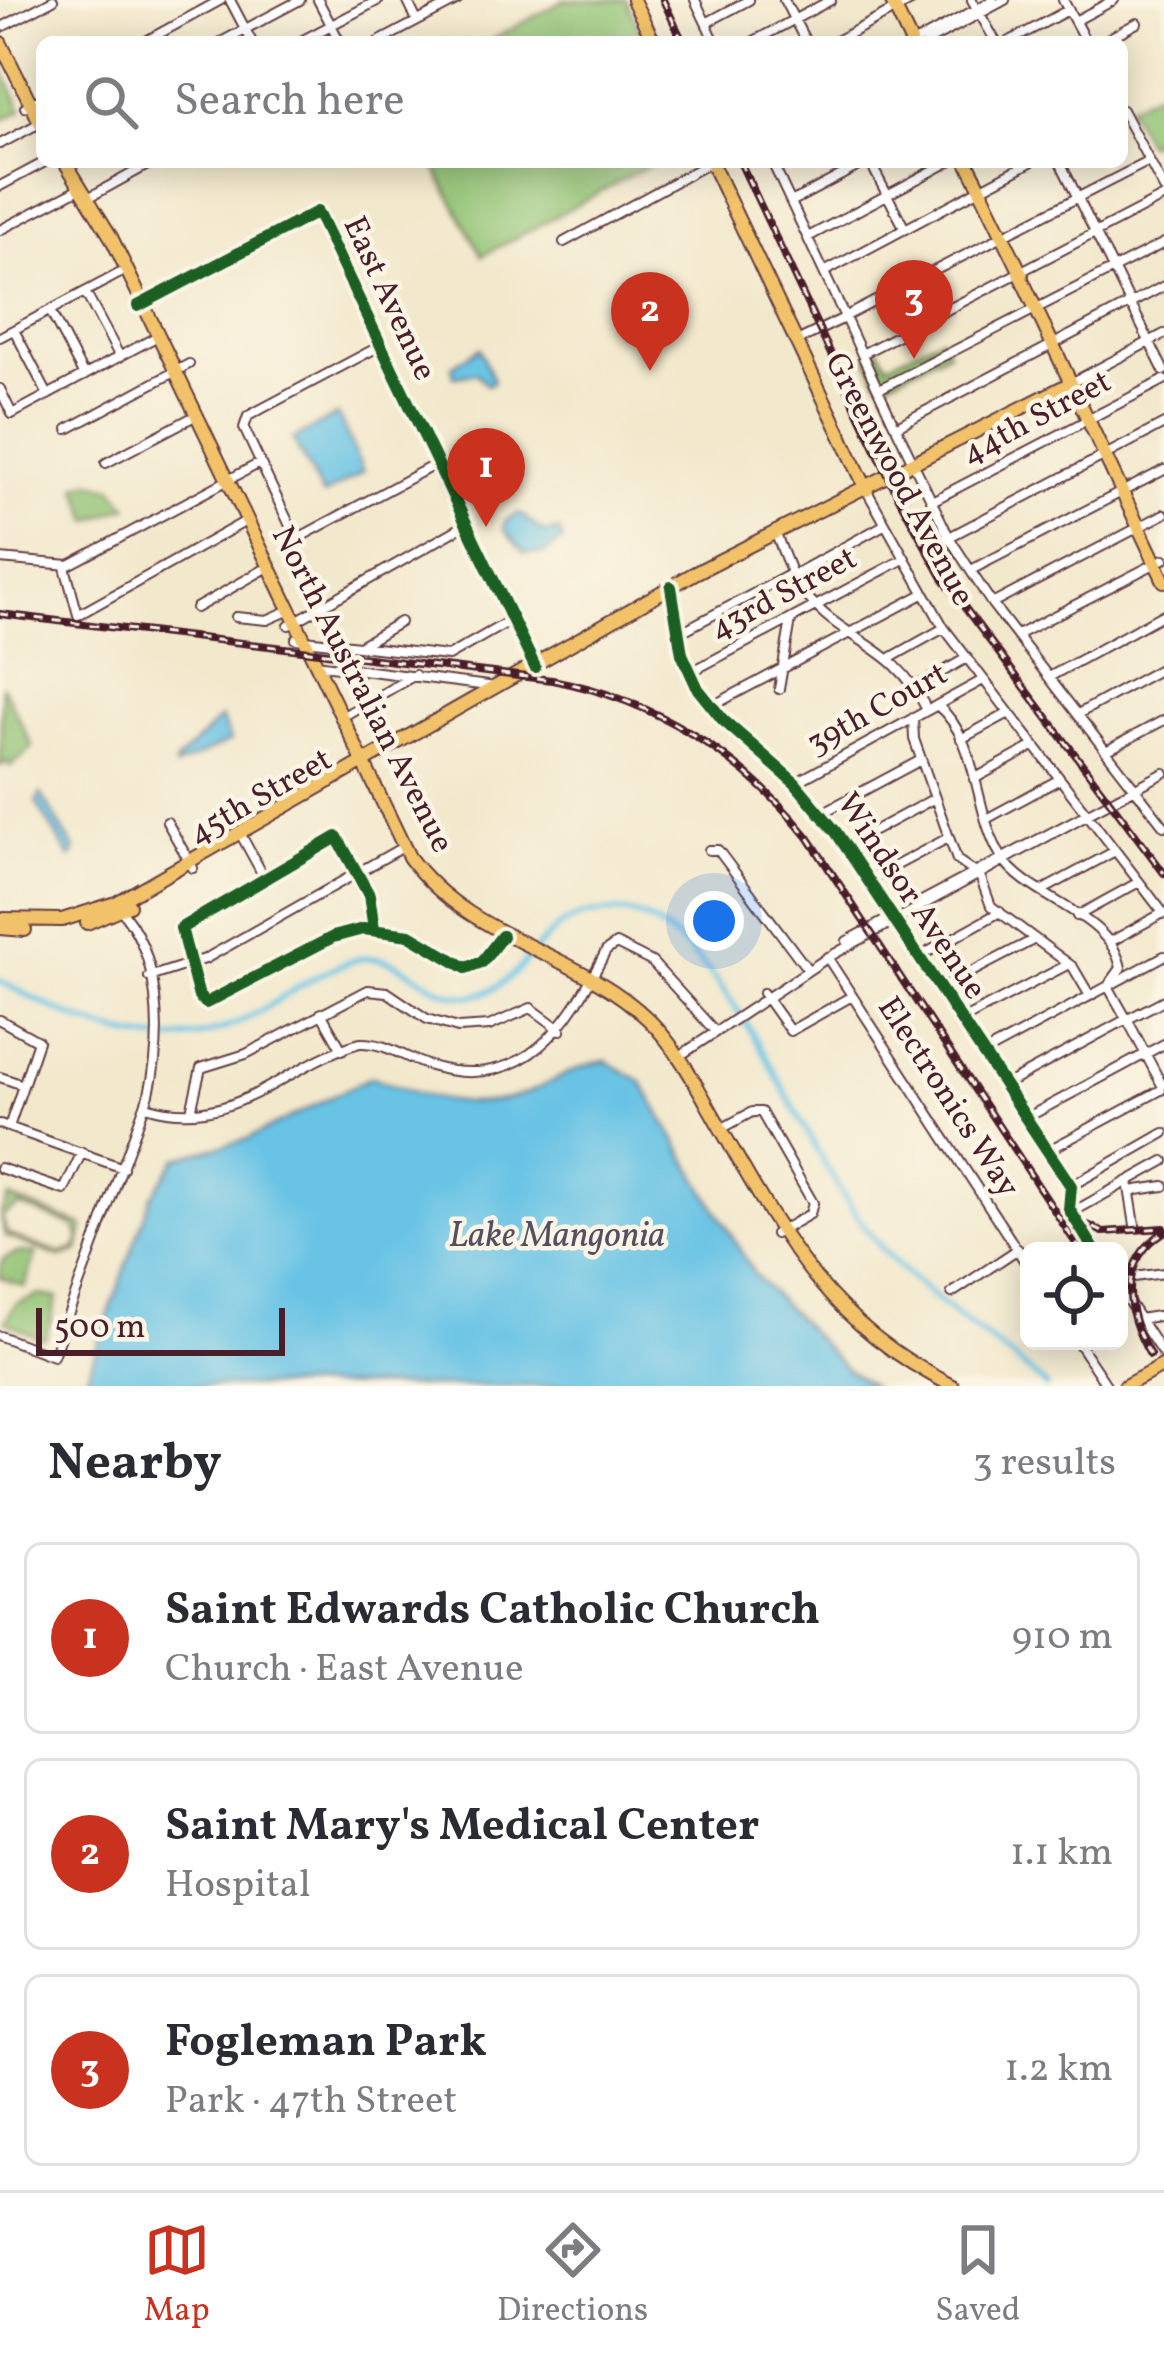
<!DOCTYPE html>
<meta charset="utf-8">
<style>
:root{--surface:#fff;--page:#f2f2f3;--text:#2b2b33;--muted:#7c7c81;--line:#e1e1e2;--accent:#c8321e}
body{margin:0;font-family:Vollkorn,serif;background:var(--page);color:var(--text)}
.controls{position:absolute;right:36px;bottom:36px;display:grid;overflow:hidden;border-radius:18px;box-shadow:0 6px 30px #0003}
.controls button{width:108px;height:108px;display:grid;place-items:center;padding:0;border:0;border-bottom:3px solid var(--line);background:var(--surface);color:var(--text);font:60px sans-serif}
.scale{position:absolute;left:36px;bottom:30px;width:249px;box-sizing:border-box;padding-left:12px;border:6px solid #4a1f2b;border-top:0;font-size:33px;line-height:42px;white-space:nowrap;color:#4a1f2b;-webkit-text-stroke:9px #fcf5e5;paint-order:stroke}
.you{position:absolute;left:714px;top:921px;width:42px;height:42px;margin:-30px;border:9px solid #fff;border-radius:50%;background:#1a73e8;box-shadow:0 0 0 18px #1a73e833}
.badge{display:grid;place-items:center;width:78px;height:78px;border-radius:50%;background:var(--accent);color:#fff;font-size:39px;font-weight:700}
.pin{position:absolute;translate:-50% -99px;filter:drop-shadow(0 3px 6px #0008)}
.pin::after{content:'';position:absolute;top:63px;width:42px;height:36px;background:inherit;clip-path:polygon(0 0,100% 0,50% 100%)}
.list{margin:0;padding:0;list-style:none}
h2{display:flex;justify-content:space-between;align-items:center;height:156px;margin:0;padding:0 48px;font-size:51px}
h2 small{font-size:39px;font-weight:400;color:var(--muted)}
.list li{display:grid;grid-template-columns:78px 1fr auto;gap:36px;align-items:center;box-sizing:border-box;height:192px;margin:0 24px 24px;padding:0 24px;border:3px solid var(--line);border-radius:18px}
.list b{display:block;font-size:45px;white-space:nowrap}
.list p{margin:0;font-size:39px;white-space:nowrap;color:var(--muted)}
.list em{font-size:39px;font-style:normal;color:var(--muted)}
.icon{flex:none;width:66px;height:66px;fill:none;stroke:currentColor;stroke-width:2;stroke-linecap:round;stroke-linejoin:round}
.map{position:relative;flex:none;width:1164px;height:1386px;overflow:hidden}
.search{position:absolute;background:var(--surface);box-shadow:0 6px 30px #0003;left:36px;right:36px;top:36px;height:132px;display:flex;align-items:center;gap:30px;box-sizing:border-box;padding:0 42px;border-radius:18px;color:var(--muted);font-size:45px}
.sheet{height:804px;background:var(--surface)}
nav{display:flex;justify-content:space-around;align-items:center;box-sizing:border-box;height:168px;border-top:3px solid var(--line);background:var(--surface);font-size:33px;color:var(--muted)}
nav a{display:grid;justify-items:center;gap:6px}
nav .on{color:var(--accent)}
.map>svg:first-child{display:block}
.green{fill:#90c373;stroke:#6d714f;stroke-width:3;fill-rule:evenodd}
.water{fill:#67c3e5;stroke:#587188;stroke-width:3}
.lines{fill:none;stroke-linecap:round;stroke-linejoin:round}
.canal{stroke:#67c3e5;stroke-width:6}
.minor-casing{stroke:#633d43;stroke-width:12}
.major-casing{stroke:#633d43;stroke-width:16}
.minor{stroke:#fff;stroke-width:8}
.major{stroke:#f2c26a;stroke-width:12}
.rail-casing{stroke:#4a1f2b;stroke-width:8}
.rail{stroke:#fcf5e5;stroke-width:3;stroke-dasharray:9;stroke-linecap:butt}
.cycleway-casing{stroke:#fcf5e5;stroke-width:20}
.cycleway{stroke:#1b5e20;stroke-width:12}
.labels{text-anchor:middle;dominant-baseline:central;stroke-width:9;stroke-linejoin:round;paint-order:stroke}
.street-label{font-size:33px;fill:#4a1f2b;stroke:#fcf5e5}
.water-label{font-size:36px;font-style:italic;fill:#535063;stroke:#fcf5e5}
</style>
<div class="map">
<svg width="1164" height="1386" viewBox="0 0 1164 1386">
<rect width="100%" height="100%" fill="#fcf5e5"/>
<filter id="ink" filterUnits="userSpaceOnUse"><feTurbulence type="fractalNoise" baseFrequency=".00833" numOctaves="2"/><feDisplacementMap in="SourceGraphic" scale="24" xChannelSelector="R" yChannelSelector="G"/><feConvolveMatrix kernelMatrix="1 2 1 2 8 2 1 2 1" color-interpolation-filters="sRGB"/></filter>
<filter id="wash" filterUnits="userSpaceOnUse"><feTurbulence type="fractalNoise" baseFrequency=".004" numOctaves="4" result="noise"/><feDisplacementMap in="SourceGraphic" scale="48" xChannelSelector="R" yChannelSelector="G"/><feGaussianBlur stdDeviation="2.7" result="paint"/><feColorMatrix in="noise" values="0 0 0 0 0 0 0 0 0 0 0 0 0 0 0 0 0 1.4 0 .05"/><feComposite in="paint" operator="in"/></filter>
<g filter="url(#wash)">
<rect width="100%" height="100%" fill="#f2e8cc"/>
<!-- green -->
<path class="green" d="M565 0H626L646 42H488Z
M0 63 22 110 0 121Z
M1164 87V135L1147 144 1127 107Z
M432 162H655L482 256Z
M941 337 948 351 887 382 878 380 867 358 879 349 888 364Z
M91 482 112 487 128 506 90 521 77 486Z
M2 685 33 747 11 767 7 762 0 766Z
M9 1198 84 1226 79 1251 60 1257 5 1236 0 1213ZM20 1206 74 1226 80 1237 76 1249 60 1254 7 1234 2 1216Z
M20 1252 36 1253 25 1287 0 1277 3 1259Z
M40 1295 57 1298 46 1336 41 1339 5 1321 16 1304Z"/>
<!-- water -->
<path class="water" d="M480 348 493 381 487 385 476 373 454 376 452 366Z
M338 415 363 472 323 496 293 439Z
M519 513 544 533 559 531 563 541 543 554 524 553 504 529 505 521Z
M221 718 230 741 175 767 176 762Z
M41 794 75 850 70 858 36 802Z
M606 1061 641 1081 754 1274 845 1368 872 1386H77L86 1378 151 1197 177 1158 248 1139 371 1077C426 1097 469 1115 527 1093 555 1082 576 1065 606 1061Z"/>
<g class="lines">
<!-- canal -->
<path class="canal" d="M0 981C84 1025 161 1068 255 1014 286 996 324 967 359 959 408 949 436 1011 484 993 532 975 541 916 599 913 614 912 630 911 644 918 748 966 806 1167 886 1253 932 1304 995 1339 1046 1386"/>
</g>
</g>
<g filter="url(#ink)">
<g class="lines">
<defs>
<path id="minor" d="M230 0 252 42
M318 0 340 42
M407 0 417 21
M695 0 715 42
M784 0 806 42
M972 0 996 42
M1063 0 1086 42
M1075 21 1114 0
M706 23 749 0
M0 28 53 0
M144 42 221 0
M221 42 300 0
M299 42 379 0
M378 42 458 0
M752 42 831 0
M834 42 913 0
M916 42 993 0
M927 42 1005 0
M1008 42 1068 10
M1102 42 1137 23
M25 107 42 98
M1122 110 1164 189
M0 144 40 123
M772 162 843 313
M870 162 905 229
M1060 162 1164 371
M0 186 45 162
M86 199 153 162
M791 202 866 162
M0 230 82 187
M808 237 949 162
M564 242 711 162
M824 272 1031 162
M85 292 120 357
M139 305 317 212 535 667
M50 311 84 376
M848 315 1149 161
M846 320 894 424
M14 330 48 395
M0 337 126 270
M795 342 842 319
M380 346 248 416 244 428 292 530 302 536 436 464
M862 354 1164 197
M1071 383 1164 334
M0 389 12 414 158 336
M879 389 1164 243
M899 425 1164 286
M68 429 189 364
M897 429 949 537 992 604 1164 826
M106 463 191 418
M867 491 944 628 1164 914
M932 501 1164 380
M777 537 791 572
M934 545 1164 424
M0 559 69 565 260 463
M65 567 78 615 246 521
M971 570 1164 470
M795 574 884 525
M793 577C836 646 891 635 927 710
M671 587 682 654 698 689 723 720 795 783 836 832 1071 1186 1069 1209 1095 1251
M992 604 1164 514
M196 608 263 570
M236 617 267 620 283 613
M289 625 467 524
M679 633 789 575
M1017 635 1164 559
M296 639 448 656 513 619
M361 645 400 622
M892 657 944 628
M315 664 496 687
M689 673 902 560
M1049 677 1164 614
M919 685 967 658
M779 689 791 620
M937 705C980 740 973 811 1001 856 1027 899 1110 912 1121 968L1108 986
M712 706 923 594
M1078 714 1164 667
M340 718 415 675
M913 718 914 739 957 860 980 876 991 906 1073 967 1090 996
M961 739 1009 713
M1106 751 1164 720
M974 779 1034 746
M795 783 983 680
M822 813 921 760
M988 818 1060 779
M167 822 193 868
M240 833 264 877
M846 846 935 798
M709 850H718L808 970
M869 880 948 838
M1043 890 1115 851
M916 904 1164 773
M1077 916 1139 882
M374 929 369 895 337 837 181 928 199 997 206 1003 333 937 363 929 410 935 466 968 482 962 502 936
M847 941 892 917
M1110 942 1163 913
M827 957 1029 1268
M919 957 1000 912
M149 977 205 959 403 847
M1108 986 1126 1018
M941 988 1035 939
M763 993 790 1031 852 996
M321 1013 342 1050
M1128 1019 1164 1000
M0 1020 38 1041 9 1127
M962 1020 1069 964
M1128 1021 1162 1085
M984 1053 1164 956
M678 1057 827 958 1088 814
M0 1077 23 1085
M1005 1085 1125 1020
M146 1106C235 1134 285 1063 360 1043 387 1042 405 1059 430 1066 526 1094 569 1023 606 951L616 944 652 962 713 1029
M191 1111 201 1068 246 1054 368 990 387 992 427 1019 458 1028 489 1026 531 1008 561 1030
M1026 1118 1164 1044
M0 1124 123 1168
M721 1129 752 1112H761L813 1203 810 1214 775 1234
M1047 1151 1161 1090
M0 1168 64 1190 82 1152
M1128 1181 1135 1225
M1071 1186 1164 1133
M1130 1191 1164 1186
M1071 1213 1164 1161
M1119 1279 1164 1273
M1119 1287 1164 1356
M952 1293 1018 1249
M1139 1319 1164 1315
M0 1336 53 1356 149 1094C163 1036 161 952 118 907
M1077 1341 1107 1386"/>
<path id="major" d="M633 0 654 42
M891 0 911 42
M0 42 42 126
M65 162 111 237 409 857C470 941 578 951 649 1020 680 1051 698 1089 720 1127 785 1242 829 1324 953 1386
M711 162 867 490
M967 162 983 193
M980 189 1022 275
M1019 273 1164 581
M0 919 62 920 116 903 695 573 1071 383
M87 923 129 905
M0 928 25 930
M1125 1386 1164 1365"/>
</defs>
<!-- minor casing -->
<use href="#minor" class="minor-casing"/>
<!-- major casing -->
<use href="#major" class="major-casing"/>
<!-- minor -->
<use href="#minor" class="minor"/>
<!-- major -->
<use href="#major" class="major"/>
<defs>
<path id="rail" d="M663 0 683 42
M740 162 898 496 944 580 1164 873
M0 614 552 680C655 699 742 756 808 837L1081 1251
M1061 1213 1103 1232 1164 1228
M1150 1355C1126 1313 1116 1263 1164 1232"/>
</defs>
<!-- rail casing -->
<use href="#rail" class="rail-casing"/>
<!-- rail -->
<use href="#rail" class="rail"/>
<defs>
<path id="cycleway" d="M138 306 317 212 535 667
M671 587 682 654 698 689 723 720 795 783 836 832 1071 1186 1069 1209 1095 1251
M374 929 369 895 337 837 181 928 199 997 206 1003 333 937 363 929 410 935 466 968 482 962 502 936"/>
</defs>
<!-- cycleway casing -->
<use href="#cycleway" class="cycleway-casing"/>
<!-- cycleway -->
<use href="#cycleway" class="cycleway"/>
</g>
</g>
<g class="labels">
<!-- street labels -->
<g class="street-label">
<text transform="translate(388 299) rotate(65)">East Avenue</text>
<text transform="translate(1037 419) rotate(-28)">44th Street</text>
<text transform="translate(898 480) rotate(62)">Greenwood Avenue</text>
<text transform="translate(784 595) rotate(-28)">43rd Street</text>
<text transform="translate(361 690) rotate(63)">North Australian Avenue</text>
<text transform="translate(878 710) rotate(-29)">39th Court</text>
<text transform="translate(261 798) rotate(-30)">45th Street</text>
<text transform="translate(910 897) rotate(56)">Windsor Avenue</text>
<text transform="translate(947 1098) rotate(57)">Electronics Way</text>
</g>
<!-- water labels -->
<g class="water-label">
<text x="557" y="1237">Lake Mangonia</text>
</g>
</g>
</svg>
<div class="controls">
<button><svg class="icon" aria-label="locate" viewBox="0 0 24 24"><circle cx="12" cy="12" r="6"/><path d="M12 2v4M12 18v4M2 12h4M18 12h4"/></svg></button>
</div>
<div class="scale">500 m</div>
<div class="you"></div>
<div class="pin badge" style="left:486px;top:527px">1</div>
<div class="pin badge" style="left:650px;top:371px">2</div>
<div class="pin badge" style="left:914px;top:359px">3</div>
<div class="search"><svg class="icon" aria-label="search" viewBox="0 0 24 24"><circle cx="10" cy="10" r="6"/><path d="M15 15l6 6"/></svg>Search here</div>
</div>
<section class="sheet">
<h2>Nearby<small>3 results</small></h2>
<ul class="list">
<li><span class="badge">1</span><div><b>Saint Edwards Catholic Church</b><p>Church · East Avenue</p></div><em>910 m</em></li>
<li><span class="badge">2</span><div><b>Saint Mary's Medical Center</b><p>Hospital</p></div><em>1.1 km</em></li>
<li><span class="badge">3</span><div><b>Fogleman Park</b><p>Park · 47th Street</p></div><em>1.2 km</em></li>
</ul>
</section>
<nav>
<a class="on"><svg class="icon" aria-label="map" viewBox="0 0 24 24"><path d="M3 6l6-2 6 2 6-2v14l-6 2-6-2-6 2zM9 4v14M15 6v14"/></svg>Map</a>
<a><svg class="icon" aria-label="directions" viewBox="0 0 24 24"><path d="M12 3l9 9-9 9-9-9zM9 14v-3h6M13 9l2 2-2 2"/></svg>Directions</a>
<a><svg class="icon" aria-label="saved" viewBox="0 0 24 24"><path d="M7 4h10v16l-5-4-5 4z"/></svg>Saved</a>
</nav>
